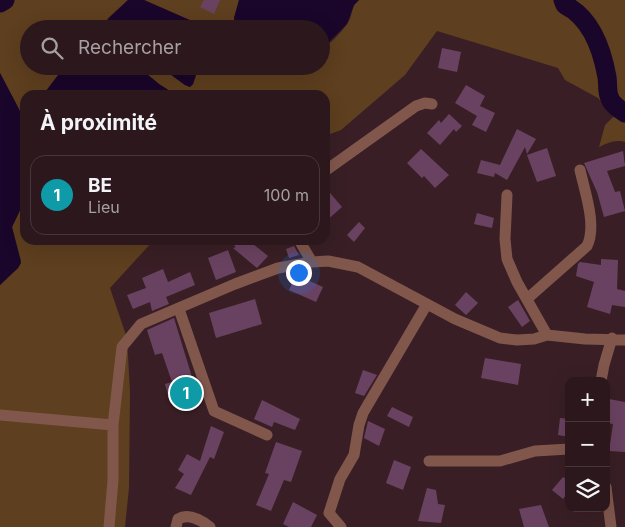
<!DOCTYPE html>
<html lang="fr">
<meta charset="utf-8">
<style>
:root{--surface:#2b171c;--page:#372429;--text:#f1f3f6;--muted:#a69fa3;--line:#47363b;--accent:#db2777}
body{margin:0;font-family:Inter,sans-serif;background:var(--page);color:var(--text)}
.controls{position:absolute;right:15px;bottom:15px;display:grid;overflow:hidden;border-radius:10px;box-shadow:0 5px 20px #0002}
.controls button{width:45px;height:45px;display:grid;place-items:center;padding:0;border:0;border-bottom:1px solid var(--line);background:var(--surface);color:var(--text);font:25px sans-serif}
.you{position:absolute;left:298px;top:272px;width:18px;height:18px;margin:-12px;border:4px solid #fff;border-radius:50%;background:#1a73e8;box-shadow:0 0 0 8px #1a73e833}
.badge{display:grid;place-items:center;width:32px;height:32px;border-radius:50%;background:var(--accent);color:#fff;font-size:16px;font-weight:700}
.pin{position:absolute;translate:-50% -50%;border:2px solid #fff;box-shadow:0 1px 5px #0006}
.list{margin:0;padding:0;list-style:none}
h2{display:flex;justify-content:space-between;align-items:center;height:65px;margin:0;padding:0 20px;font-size:21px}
h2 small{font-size:16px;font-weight:400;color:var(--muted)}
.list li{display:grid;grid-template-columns:32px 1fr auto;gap:15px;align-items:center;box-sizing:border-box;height:80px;margin:0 10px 10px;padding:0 10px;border:1px solid var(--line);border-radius:15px}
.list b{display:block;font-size:19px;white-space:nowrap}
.list p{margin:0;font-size:16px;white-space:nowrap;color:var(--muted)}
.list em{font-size:16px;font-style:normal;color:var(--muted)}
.icon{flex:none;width:28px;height:28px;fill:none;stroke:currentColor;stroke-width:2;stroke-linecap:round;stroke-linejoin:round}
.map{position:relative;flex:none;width:625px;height:527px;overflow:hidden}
.search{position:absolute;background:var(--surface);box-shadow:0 5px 20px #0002;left:20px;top:20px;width:310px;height:55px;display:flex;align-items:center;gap:12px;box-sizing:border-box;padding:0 18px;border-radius:28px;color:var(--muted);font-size:19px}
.panel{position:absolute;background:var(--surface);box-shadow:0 5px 20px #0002;left:20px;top:90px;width:310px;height:155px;border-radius:15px}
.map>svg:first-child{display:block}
.green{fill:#5e3f1f}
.water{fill:#1a062a}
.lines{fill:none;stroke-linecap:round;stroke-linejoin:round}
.river{stroke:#1a062a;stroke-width:19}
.building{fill:#6a4261}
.minor{stroke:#81574c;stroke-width:11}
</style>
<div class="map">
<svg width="625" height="527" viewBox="0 0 625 527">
<rect width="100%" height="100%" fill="#391f25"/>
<!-- green -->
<path class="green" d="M0 0H128L108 18 107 23 114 29H29V66H65L43 95H25V240H154L110 288 127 338 130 392 129 488 125 527H0V285L18 268 21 260 12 227 22 206V118L21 113 0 73Z
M144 0H239L234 18 236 29H205L201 25Z
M359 0H625V142C617 139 607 143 599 147L605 125 614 116 598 98 565 80 558 68 437 31 405 75 341 130 325 136V95H176L159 84 137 66H159L185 85 190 87 193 84 199 66H244C256 84 281 69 297 66 305 65 313 66 321 66V50C331 43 343 31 349 21 353 13 351 5 359 0Z"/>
<!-- water -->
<path class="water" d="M128 0H144L201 25 205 29H114L107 23V20Z
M239 0H359L354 5 347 24 321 50V29H236L234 18Z
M65 66H137L159 84 176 95H43Z
M159 66H199L193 84 190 87 185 85Z
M295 66C280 74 257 81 244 67Z
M0 73 21 113 22 118V206L12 227 21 263 18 268 0 285Z"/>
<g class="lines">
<!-- river -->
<path class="river" d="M563 0 565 5C591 18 602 49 607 77 608 83 607 91 609 96 611 104 619 109 625 113
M0 3 5 0"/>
</g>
<!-- building -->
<path class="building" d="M204 0H220L214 14 200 7Z
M442 48 461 52 457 72 438 68Z
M466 85 485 96 480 106 495 113 486 132 472 125 477 116 455 103Z
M449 114 462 126 456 132 454 129 440 145 427 133 439 120 441 123Z
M517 129 536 139 527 154 525 147 507 180 495 173 494 177 477 173 481 160 500 165Z
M547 148 556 176 537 182 527 155Z
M421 149 449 175 435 188 424 176 422 178 407 163Z
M623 151 625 166 607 171 615 192 620 191 625 211 604 217 597 192 584 163Z
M325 187 342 207 325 222Z
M477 213 494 218 492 228 474 224Z
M359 222 365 228 354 242 347 235Z
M229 240H248L268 256 257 268 233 248 236 247Z
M294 246 299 255 289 258 286 249Z
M228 250 236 272 216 280 208 258Z
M601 259 618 260 617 289 625 291V307L612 305 610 314 587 307 594 282 576 276 578 264 580 262 601 265Z
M163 269 168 282 190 272 195 285 166 297 169 304 152 311 150 302 133 309 127 295 146 288 142 278Z
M296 275 323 287 316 302 289 290Z
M466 292 478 303 466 315 455 305Z
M255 299 262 324 216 338 209 313Z
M518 300 530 321 522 327 508 307Z
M174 318 192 377 194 376 195 380 201 401 177 409 176 401 170 403 165 384 172 382 162 353 155 355 147 330Z
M485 358 521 364 518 385 481 378Z
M363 370 377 375 364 396 355 393Z
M609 399 625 402V452L609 451 613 424 607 423Z
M262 400 300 419 295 430 274 422 272 427 254 419Z
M392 407 413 417 409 427 387 416Z
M560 418 569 419V437L558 435Z
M368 421 385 429 379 446 364 438Z
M211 426 224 432 214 459 210 457 191 495 175 488 184 474 178 470 187 454 200 461Z
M276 442 302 451 291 482 284 480 271 511 256 505 269 474 265 473Z
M394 460 411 467 403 490 386 483Z
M563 477 569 481V491L563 499 552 490Z
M427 488 436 490 438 504 445 505 441 523 418 521Z
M293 502 317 515 311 527H289L283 524Z
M541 505 549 527H524L519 509Z"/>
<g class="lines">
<!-- minor -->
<path class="minor" d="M325 171 416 106 425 103 432 104
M507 195 505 239 507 259 517 282 547 335
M299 240 312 262
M527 299 587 246C597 226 585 192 580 170
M179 309 214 411 267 435
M601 381 604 365 612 338
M0 415 113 425
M429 461H500L535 451 569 449
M606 487 611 527
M109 527 113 480V425L122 347 141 324 235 284 278 268 312 262 328 261 358 267 455 319 500 338 517 340 534 339 547 335 585 339 625 340
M176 527 178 519C188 513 201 520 210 527
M341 527 329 513 340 479 354 455 359 425 363 413 427 304"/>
</g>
</svg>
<div class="controls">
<button>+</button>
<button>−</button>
<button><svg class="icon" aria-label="layers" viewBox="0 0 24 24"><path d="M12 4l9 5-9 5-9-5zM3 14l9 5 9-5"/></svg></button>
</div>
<div class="you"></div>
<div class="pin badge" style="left:186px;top:393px;background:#0f9aa8">1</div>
<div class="search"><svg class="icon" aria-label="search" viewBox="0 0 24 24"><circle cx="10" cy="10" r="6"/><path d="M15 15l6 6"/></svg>Rechercher</div>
<section class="panel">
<h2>À proximité<small></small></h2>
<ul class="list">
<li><span class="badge" style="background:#0f9aa8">1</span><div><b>BE</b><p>Lieu</p></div><em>100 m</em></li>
</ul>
</section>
</div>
